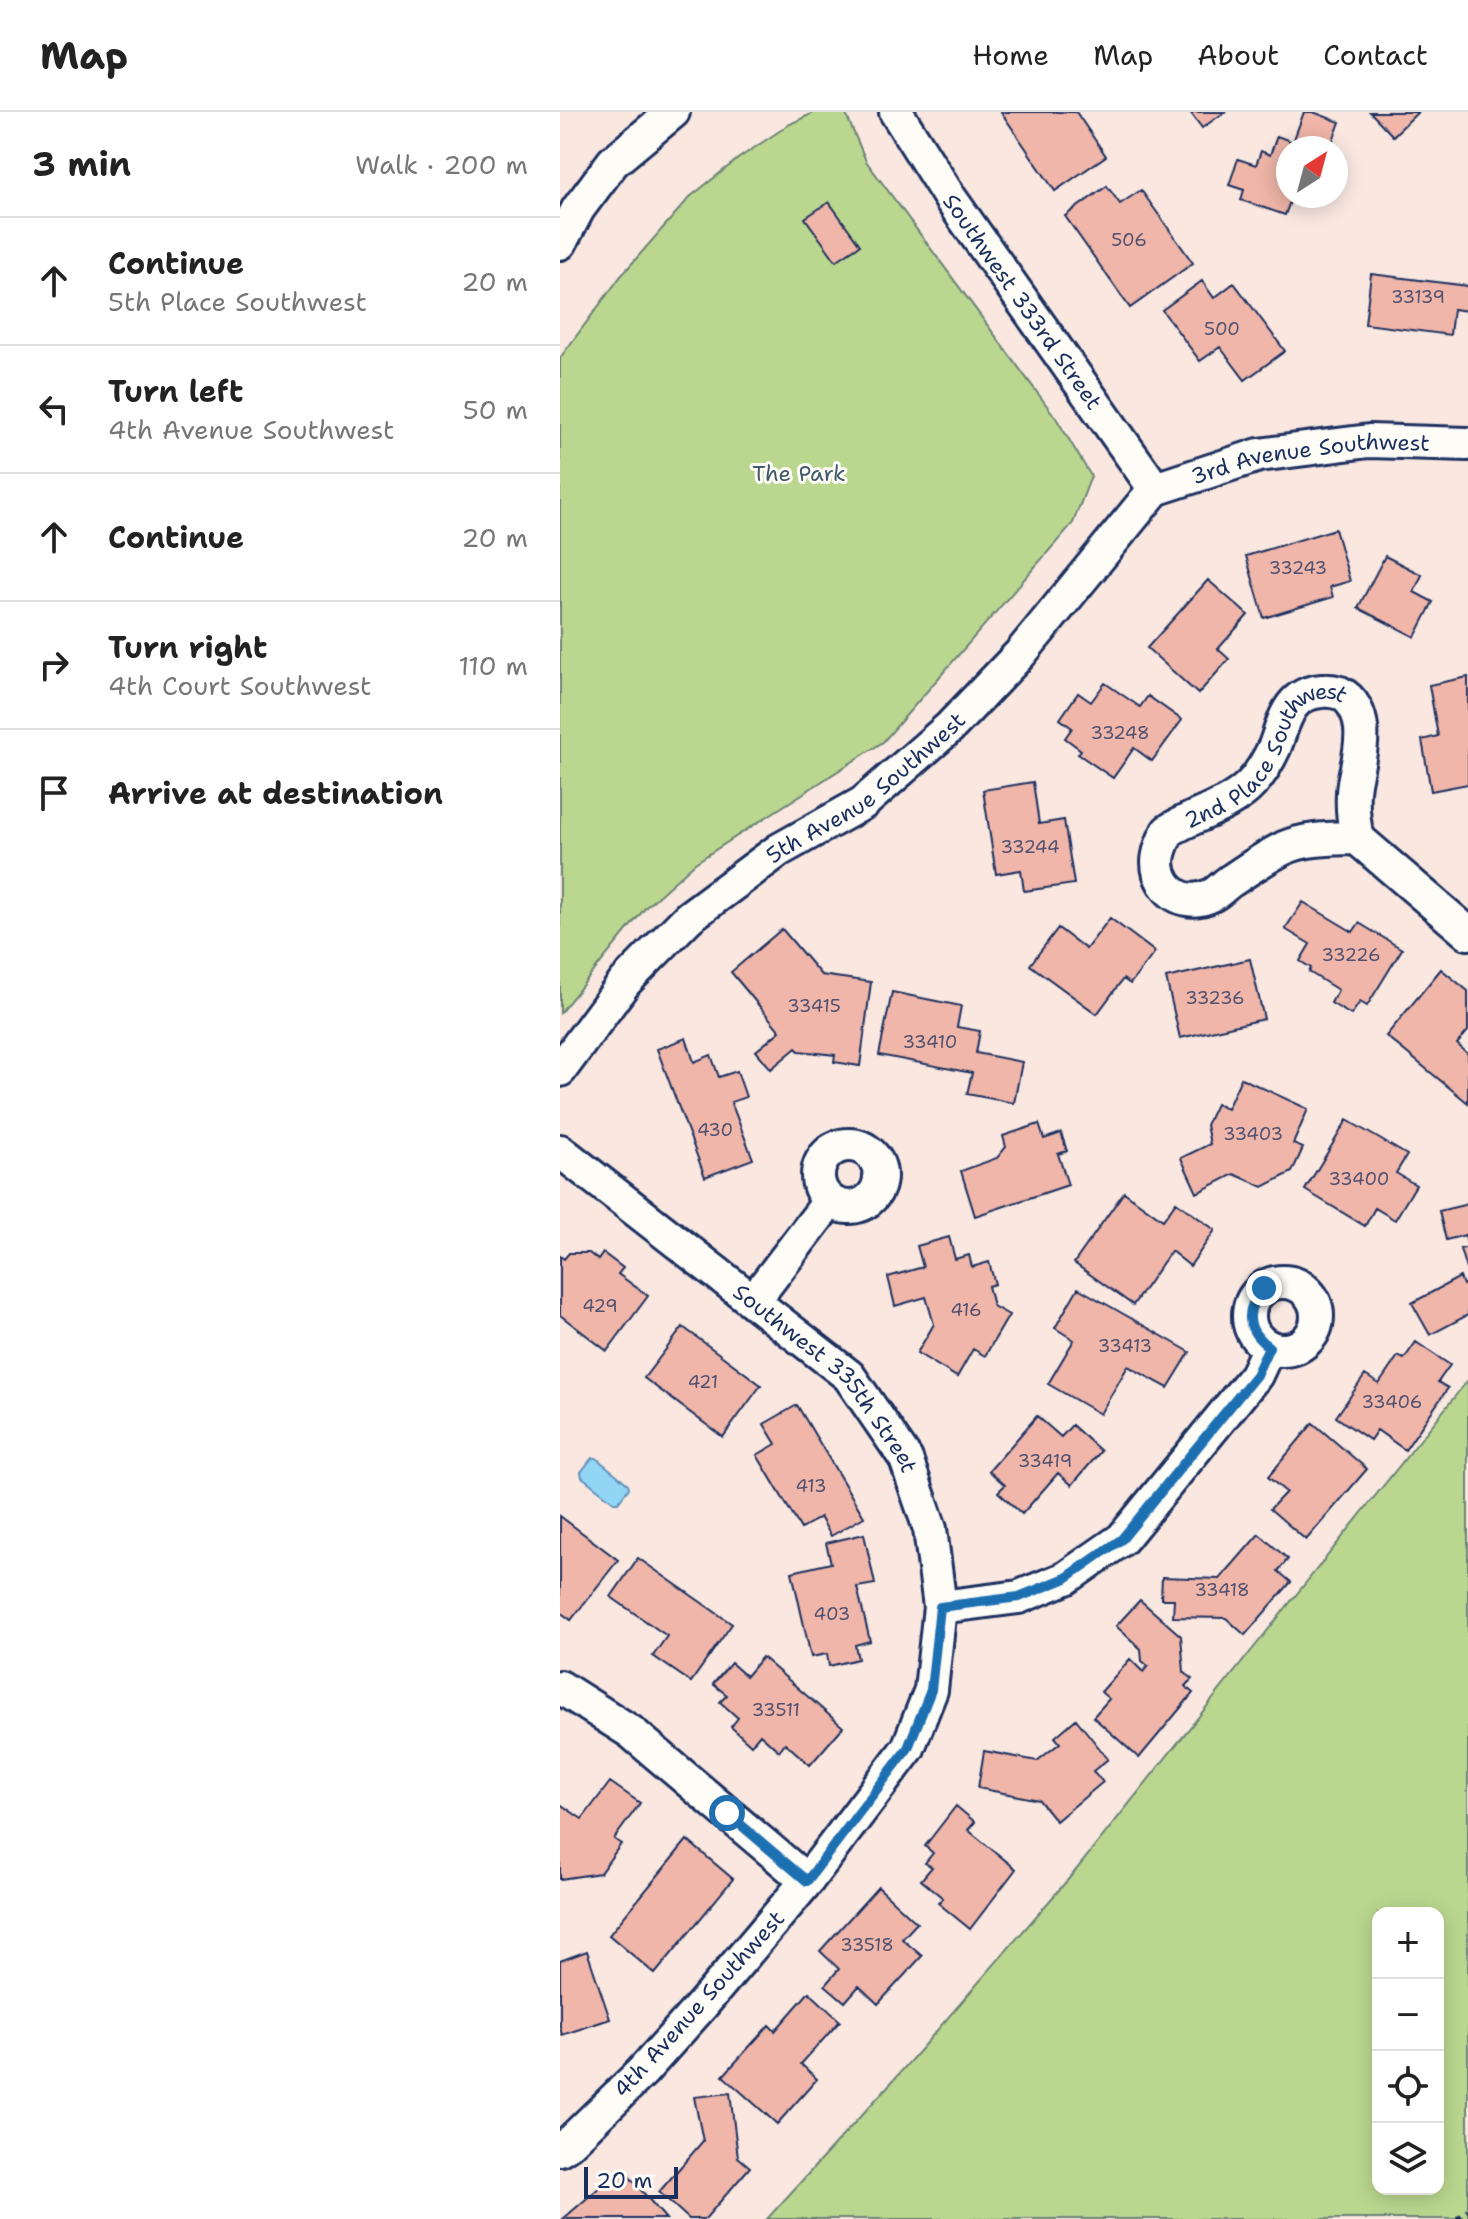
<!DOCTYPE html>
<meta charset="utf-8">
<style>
:root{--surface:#fff;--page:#f2f2f2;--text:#222;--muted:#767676;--line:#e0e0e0}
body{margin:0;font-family:"Shantell Sans",sans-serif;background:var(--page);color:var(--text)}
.controls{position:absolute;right:24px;bottom:24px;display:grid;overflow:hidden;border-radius:16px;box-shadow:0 4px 20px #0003}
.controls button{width:72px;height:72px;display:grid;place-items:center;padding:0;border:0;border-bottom:2px solid var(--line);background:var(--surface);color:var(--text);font:40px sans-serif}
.compass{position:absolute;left:716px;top:24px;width:72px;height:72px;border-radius:50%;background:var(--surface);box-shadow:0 4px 20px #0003;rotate:36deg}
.scale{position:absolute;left:24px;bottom:20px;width:94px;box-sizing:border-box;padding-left:8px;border:4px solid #1b2f5e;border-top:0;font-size:22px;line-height:28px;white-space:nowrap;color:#1b2f5e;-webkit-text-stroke:6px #fdfcf7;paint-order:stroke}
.stop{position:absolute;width:24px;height:24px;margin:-18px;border:6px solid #1f6fb2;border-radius:50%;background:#fff}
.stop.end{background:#1f6fb2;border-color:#fff;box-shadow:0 2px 8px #0008}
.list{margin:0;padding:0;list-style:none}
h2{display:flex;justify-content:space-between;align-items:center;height:104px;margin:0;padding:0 32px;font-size:34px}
h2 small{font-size:26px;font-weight:400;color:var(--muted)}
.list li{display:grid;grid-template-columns:52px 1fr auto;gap:24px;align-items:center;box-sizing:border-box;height:128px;padding:0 32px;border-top:2px solid var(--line)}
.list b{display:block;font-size:30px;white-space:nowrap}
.list p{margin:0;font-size:26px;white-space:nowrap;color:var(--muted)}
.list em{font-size:26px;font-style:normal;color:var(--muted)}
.icon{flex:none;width:44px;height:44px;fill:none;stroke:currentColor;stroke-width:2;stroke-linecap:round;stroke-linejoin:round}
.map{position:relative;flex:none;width:908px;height:2107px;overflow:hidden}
header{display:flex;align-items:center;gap:48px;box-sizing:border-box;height:112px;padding:0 40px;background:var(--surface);border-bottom:2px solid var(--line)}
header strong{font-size:38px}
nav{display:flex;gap:44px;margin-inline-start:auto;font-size:28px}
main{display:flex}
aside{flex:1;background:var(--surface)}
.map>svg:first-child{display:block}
.green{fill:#bbd78f;stroke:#6b8376;stroke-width:2;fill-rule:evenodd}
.water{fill:#93d5f5;stroke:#6393b9;stroke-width:2}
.building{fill:#f0b6a9;stroke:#1b2f5e;stroke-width:2}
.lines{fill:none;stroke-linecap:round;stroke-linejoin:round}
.street-casing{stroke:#1b2f5e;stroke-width:38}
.path{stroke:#1b2f5e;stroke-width:5;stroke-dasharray:6 6;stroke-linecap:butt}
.street{stroke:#fdfcf7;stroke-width:32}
.route{stroke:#1f6fb2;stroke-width:10}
.labels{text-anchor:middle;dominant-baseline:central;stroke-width:6;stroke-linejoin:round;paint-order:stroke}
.number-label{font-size:18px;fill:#505171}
.street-label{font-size:22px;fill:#1b2f5e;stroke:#fdfcf7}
.park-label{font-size:22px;fill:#43596a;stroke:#fdfcf7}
</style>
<header>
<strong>Map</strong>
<nav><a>Home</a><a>Map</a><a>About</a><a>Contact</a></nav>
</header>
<main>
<aside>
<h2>3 min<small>Walk · 200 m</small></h2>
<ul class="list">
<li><svg class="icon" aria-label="ahead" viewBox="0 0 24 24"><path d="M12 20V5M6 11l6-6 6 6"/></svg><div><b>Continue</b><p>5th Place Southwest</p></div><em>20 m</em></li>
<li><svg class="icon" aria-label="left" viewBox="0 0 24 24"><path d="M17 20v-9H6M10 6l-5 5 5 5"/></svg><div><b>Turn left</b><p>4th Avenue Southwest</p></div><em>50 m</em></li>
<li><svg class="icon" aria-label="ahead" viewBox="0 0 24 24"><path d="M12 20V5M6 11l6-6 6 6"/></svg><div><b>Continue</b></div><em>20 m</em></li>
<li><svg class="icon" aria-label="right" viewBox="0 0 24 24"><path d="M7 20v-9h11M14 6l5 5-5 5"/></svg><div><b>Turn right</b><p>4th Court Southwest</p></div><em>110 m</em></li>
<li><svg class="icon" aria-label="arrive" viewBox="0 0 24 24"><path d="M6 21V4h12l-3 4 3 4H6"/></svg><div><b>Arrive at destination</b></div></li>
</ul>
</aside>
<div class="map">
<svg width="908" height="2107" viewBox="0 0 908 2107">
<rect width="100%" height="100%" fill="#f9e7e0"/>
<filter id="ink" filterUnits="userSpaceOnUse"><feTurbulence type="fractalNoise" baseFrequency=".0125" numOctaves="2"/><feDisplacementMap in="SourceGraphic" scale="16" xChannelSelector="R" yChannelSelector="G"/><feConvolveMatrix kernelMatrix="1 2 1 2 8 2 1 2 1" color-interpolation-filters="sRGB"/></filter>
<g filter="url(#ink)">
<!-- green -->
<path class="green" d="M255 0H285L306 49 496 306 531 364 513 411 323 630 135 751 86 795 0 901V246L61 164 130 85 179 46 230 12Z
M908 1268V2107H207L339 1962 512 1763ZM878 1801V2077H818V1801Z"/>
<!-- water -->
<path class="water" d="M32 1346H36L68 1372 69 1376 58 1390H54L22 1365 21 1360Z"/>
<!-- building -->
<path class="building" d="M441 0H516L546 44 495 79Z
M630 0H665L642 16Z
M744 0H753L780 10 770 36H728V84H732L725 103 681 88 684 78 669 73 678 47 696 53 701 39 710 43 717 24 733 30Z
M810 0H858L833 24Z
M547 74 560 92 581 78 633 151 570 196 505 104Z
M269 90 300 133 276 149 245 106Z
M811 162 908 174V199L893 197 890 223 805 212Z
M642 169 654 186 674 171 725 239 685 268 660 235 640 249 602 198Z
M775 417 790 469 770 475 773 485 704 506 686 444Z
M825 444 862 463 854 480 873 490 855 525 798 496Z
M648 468 688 503 658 537 669 547 638 582 587 536Z
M908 565V672L871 679 862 628 878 624 869 573Z
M545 571 580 595 588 584 622 608 592 649 574 636 553 666 518 642 521 638 505 626 512 616 500 607 518 581 531 590Z
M473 670 479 712 504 708 514 772 464 779 461 758 436 762 423 678Z
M743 790 793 820 799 811 842 837 807 894 800 890 791 903 771 891 778 878 749 860 751 856 740 849 750 832 725 817Z
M550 806 595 840 570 872 563 867 537 902 470 853 498 816 526 837Z
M222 817 261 863 311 870 300 954 274 950 275 943 239 939 236 936 211 957 196 939 220 919 171 860Z
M690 847 704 907 620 926 606 866Z
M881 857 908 879V919L897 932 908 942V991L826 924Z
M332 880 401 894 397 915 420 919 416 941 462 950 454 991 407 982 412 961 319 943Z
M126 926 134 950 151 943 159 965 177 959 186 985 171 990 193 1047 145 1065 97 937Z
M681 966 748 997 733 1032 743 1036 732 1060 703 1075 674 1062 637 1081 621 1046 650 1032 646 1013 656 992 667 997Z
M787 1008 847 1043 836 1061 856 1073 835 1108 815 1096 805 1114 745 1078Z
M479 1012 484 1027 501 1021 507 1039 498 1042 508 1073 415 1104 401 1059 437 1046 446 1035 443 1024Z
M564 1080 603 1108 616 1090 655 1118 630 1154 611 1139 573 1193 514 1151Z
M908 1092V1135L905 1123 886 1128 879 1099Z
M389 1125 395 1147 409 1143 412 1155 429 1150 435 1172 428 1174 433 1194 449 1203 425 1244 413 1237 397 1265 357 1241 374 1212 366 1185 335 1194 328 1165 363 1155 357 1134Z
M908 1135V1157H906L900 1137Z
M9 1141H29L38 1148 43 1141 63 1156 58 1162 88 1184 47 1239 0 1203V1144L4 1147Z
M900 1165 903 1173 908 1170V1203L870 1223 852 1191Z
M518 1176 630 1240 608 1276 568 1254 540 1302 488 1272 514 1228 495 1216Z
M123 1215 201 1273 163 1325 84 1266Z
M856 1230 890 1253 878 1270 888 1276 845 1338 817 1318 810 1328 776 1305 805 1263 819 1272 838 1244 844 1247Z
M237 1293 304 1405 271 1424 260 1405 241 1417 197 1343 216 1332 204 1312Z
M477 1304 501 1325 512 1313 541 1339 512 1373 498 1361 462 1402 438 1380 445 1373 429 1359Z
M753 1311 807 1357 746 1428 710 1397 726 1380 708 1365Z
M0 1404 58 1448 11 1508 0 1500Z
M304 1422 315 1472 297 1475 310 1529 295 1533 298 1547 269 1554 267 1542 251 1545 232 1460 271 1451 266 1431Z
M699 1422 728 1447 718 1459 731 1470 685 1523 666 1506 613 1505 614 1487H601L602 1465 660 1467Z
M78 1446 172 1512 131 1570 93 1544 107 1524 51 1485Z
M580 1488 621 1524 624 1560 632 1567 625 1574 633 1581 579 1646 533 1605 549 1587 541 1580 570 1547 583 1560 588 1554 582 1549 581 1537 556 1514Z
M202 1545 283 1615 250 1653 225 1631 219 1639 200 1622 191 1633 171 1615 178 1606 160 1590 167 1583 153 1572 171 1551 186 1564Z
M516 1607 548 1647 533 1659 543 1670 496 1709 479 1688 418 1676 424 1639 477 1649 500 1631 495 1625Z
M50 1670 80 1691 54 1727 61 1732 40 1761 0 1767V1692L22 1707Z
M396 1694 415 1710 408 1718 456 1757 410 1817 378 1791 383 1786 361 1768 372 1755 365 1751 373 1741 365 1734Z
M127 1728 173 1767 95 1862 49 1823Z
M318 1775 357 1811 342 1827 362 1844 318 1892 299 1874 285 1890 265 1873 279 1857 260 1839Z
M27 1839 50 1907 2 1923 0 1915V1849Z
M249 1880 280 1909 241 1952 257 1967 217 2012 163 1964 209 1913 215 1919Z
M170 1981 178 2045 190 2055 145 2107H129L99 2080 143 2029 134 1985Z
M62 2056 106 2107H3Z"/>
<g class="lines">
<defs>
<g id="street">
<path id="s1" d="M336 0 390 86 595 377"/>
<path d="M0 131 18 97 53 50 113 0"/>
<path id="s2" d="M595 377 699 343 809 329 908 332"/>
<path id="s3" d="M797 726C772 727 747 726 724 736 706 745 688 757 672 768 665 772 659 780 652 783 634 792 615 788 604 771 593 753 599 737 608 719 635 702 670 695 692 671 702 660 709 647 715 634 725 607 729 581 762 579 769 578 774 579 780 581 793 587 800 603 801 616 803 634 797 654 794 671 791 690 793 707 797 726L908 821"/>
<path id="s4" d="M0 958 65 870 129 805 219 738 303 691 390 615 460 542 595 377"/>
<circle cx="289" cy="1064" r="31"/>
<path id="s5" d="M0 1039 289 1264 346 1347 370 1417 380 1495 371 1578 348 1636 247 1769 143 1892 82 1960 9 2031 0 2037"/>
<circle cx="723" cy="1204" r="34"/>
<path d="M194 1188 269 1090"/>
<path d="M380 1495 459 1485 506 1466 562 1427 696 1263 709 1235"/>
<path d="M0 1575 71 1620 247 1769"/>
</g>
</defs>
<!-- street casing -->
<use href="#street" class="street-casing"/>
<!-- path -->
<path class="path" d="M897 2107 908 2098"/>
<!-- street -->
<use href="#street" class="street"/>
</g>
</g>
<g class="lines" filter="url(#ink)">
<!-- route -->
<path class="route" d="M167 1701 247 1769 348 1636 371 1578 380 1495 459 1485 506 1466 562 1427 696 1263 709 1235C685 1218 684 1197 704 1176"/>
</g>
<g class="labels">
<!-- number labels -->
<g class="number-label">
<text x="569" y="128">506</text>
<text x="858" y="185">33139</text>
<text x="662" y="217">500</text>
<text x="738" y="456">33243</text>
<text x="560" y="621">33248</text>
<text x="470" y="735">33244</text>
<text x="791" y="843">33226</text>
<text x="655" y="886">33236</text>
<text x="254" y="894">33415</text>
<text x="370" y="930">33410</text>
<text x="155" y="1018">430</text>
<text x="693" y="1022">33403</text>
<text x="799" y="1067">33400</text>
<text x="40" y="1194">429</text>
<text x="406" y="1198">416</text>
<text x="565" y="1234">33413</text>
<text x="143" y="1270">421</text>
<text x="832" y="1290">33406</text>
<text x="485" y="1349">33419</text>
<text x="251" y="1374">413</text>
<text x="662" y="1478">33418</text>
<text x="272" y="1502">403</text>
<text x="216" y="1598">33511</text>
<text x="307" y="1833">33518</text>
</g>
<!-- street labels -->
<g class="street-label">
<text stroke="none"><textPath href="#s1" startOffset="228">Southwest 333rd Street</textPath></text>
<text stroke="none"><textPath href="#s2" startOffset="160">3rd Avenue Southwest</textPath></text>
<text stroke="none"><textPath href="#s3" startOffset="402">2nd Place Southwest</textPath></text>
<text stroke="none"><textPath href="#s4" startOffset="420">5th Avenue Southwest</textPath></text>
<text stroke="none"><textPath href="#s5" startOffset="352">Southwest 335th Street</textPath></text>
<text transform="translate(139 1892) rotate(-48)">4th Avenue Southwest</text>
</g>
<!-- park labels -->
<g class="park-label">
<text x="239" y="361">The Park</text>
</g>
</g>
</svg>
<div class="controls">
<button>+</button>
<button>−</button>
<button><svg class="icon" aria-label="locate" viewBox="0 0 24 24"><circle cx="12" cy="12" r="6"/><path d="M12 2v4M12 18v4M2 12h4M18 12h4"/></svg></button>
<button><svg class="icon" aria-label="layers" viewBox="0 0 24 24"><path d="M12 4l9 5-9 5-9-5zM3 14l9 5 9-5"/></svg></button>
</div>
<svg class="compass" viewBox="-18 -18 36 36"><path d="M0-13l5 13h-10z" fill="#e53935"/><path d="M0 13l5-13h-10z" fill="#767676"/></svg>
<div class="scale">20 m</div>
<div class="stop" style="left:167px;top:1701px"></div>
<div class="stop end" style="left:704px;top:1176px"></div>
</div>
</main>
